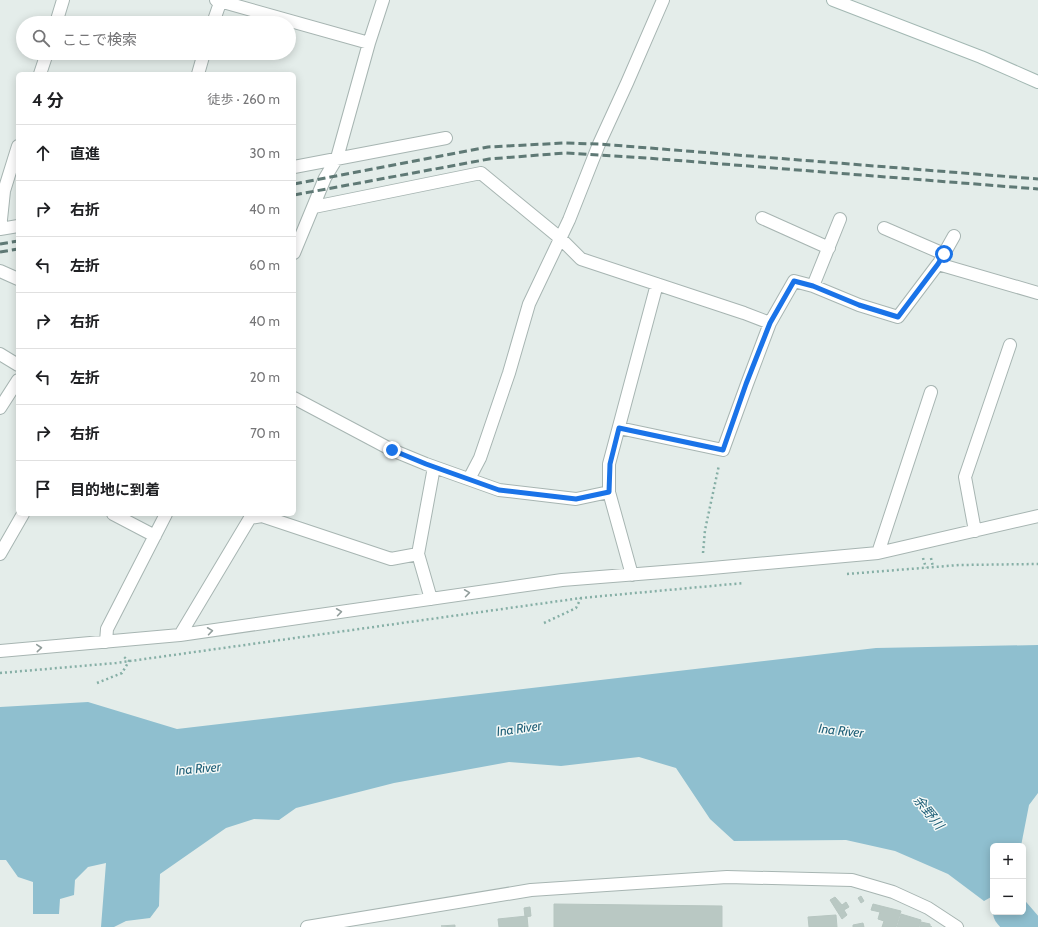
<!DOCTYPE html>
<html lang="ja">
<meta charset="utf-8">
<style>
:root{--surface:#fff;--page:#f6f6f6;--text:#202124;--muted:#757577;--line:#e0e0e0}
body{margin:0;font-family:Cabin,"Noto Sans JP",sans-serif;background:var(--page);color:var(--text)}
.controls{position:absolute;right:12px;bottom:12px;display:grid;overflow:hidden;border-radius:6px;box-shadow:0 2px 10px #0003}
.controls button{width:36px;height:36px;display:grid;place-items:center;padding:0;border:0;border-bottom:1px solid var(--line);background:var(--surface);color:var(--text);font:20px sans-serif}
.stop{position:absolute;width:12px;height:12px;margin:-9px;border:3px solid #1a73e8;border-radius:50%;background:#fff}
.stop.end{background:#1a73e8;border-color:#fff;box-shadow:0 1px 4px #0008}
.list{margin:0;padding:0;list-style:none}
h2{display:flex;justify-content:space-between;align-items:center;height:52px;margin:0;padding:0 16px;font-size:17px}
h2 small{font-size:13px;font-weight:400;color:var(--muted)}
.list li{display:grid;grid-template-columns:26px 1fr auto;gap:12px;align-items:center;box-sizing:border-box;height:56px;padding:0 16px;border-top:1px solid var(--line)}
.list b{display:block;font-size:15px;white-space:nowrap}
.list em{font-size:13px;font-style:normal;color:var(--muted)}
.icon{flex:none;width:22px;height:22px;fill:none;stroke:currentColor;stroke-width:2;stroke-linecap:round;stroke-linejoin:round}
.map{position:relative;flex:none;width:1038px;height:927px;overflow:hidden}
.search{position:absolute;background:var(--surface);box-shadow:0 2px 10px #0003;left:16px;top:16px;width:280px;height:44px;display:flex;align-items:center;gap:10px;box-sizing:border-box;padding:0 14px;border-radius:22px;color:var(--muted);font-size:15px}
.panel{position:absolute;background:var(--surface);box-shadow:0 2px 10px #0003;left:16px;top:72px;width:280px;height:444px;border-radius:6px}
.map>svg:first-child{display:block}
.water{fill:#8fbfcf}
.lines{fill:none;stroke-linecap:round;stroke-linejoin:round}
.river{stroke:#8fbfcf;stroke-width:36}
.building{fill:#b9c8c3;stroke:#b7c6c1}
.street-casing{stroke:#a7b5b2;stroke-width:14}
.secondary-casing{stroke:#a3b8b3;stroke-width:14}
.path{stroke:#86afa6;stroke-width:2.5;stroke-dasharray:2 3;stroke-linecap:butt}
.street{stroke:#fff;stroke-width:12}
.secondary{stroke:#fff;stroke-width:12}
.rail{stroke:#5f7975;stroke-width:3;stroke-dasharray:8 4;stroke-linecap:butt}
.oneway{stroke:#929e9c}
.route{stroke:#1a73e8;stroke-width:5}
.labels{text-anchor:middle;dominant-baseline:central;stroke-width:3;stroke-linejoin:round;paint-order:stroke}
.water-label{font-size:13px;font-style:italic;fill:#206078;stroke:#f5f9f7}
</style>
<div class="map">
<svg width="1038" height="927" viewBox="0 0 1038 927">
<rect width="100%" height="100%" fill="#e4edea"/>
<!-- water -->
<path class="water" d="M1038 645V793L1029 805 1021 846H993V896L984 901 948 874 895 851 846 840 734 841 710 819 676 768 639 757 561 766 509 762 394 783 296 808 279 820 254 819 226 828 160 874 159 906 150 918 126 921 114 927H101L106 863 88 867 75 880 74 895 60 899 59 914H33V882L18 877 6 860H0V707L88 702 177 729 876 648Z"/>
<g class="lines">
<!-- river -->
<path class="river" d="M1011 912 1024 927"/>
</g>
<!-- building -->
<path class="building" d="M861 896 864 901 861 903 858 898Z
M835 897 842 905 846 902 849 907 844 910 847 915 842 919 830 900Z
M554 904 722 906V927H554Z
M873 904 901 911 896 927H882L884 921 878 919 880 912 871 910Z
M530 907 531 916 525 917 524 908Z
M901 914 921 920 919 927H897Z
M836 915 837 927H809L808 917Z
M527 916 528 927H499L498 919Z
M921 922 930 924V926L932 927H920Z
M863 923 864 927H853V925Z
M455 925V927L441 926Z"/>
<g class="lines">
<defs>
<path id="street" d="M216 0 369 43
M56 23 63 0
M213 23 221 0
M40 74 47 53
M198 74 204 53
M294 167 446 138
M314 207 481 173 560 238 581 259 744 313 770 323
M762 218 829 248
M884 228 944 254
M0 229 4 191 18 146
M0 229 18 226
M294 253 325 178 337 158 369 43 383 0
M940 261 954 236
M0 271 18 279
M813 286 840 219
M0 354 18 365
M294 398 392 450 426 464 499 490 576 499 609 492V464L657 284
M0 408 18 380
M619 428 723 450 747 384 770 323 794 281 813 286 859 305 898 317 938 264 1038 293
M469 479 480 458 509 373 529 304 569 220 599 144 627 83 663 0
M609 492 632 575
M113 514 155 536
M975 531 965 477 1010 345
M878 553 931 392
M0 554 23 514
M431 599 418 554 434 467
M180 635 250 518 262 516 391 559 418 554
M106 642 107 629 166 514
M0 651 180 635 562 580 701 569 878 553 1038 516
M307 927 531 890 727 877 852 880 893 892 928 908 957 927"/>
<path id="secondary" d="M833 0 981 57 1038 82"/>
</defs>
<!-- street casing -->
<use href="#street" class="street-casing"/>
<!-- secondary casing -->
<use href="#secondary" class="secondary-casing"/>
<!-- path -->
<path class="path" d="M703 553 705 530 719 465
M923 558 926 568
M931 558 933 567
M847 574 959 565 1038 564
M544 623 576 608 581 598
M0 673 116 663 581 598 744 583
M97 683 122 673 129 661 124 657"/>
<!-- street -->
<use href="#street" class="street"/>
<!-- secondary -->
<use href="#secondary" class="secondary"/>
<!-- rail -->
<path class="rail" d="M294 184 488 147 564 143 599 144 1038 179
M294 195 489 159 565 153 647 158 1038 189
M0 244 18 241
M0 252 18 249"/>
</g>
<!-- one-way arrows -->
<defs><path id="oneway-chevron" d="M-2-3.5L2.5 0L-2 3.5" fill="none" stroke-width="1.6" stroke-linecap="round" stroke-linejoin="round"/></defs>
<g class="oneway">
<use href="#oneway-chevron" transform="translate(467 593) rotate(-8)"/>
<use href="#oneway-chevron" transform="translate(339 612) rotate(-8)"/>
<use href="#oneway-chevron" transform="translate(210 631) rotate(-8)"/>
<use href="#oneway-chevron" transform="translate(39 648) rotate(-5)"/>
</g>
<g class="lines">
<!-- route -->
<path class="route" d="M392 450 426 464 499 490 576 499 609 492 610 464 619 428 723 450 746 384 770 323 794 281 813 286 859 305 898 317 938 264 944 254"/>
</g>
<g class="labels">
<!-- water labels -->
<g class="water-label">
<text transform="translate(519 728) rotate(-8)">Ina River</text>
<text transform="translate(841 730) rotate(6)">Ina River</text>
<text transform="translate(198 768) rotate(-5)">Ina River</text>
<text transform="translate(929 812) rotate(51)">余野川</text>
</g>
</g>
</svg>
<div class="controls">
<button>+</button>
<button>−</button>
</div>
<div class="stop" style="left:944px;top:254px"></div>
<div class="stop end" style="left:392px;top:450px"></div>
<div class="search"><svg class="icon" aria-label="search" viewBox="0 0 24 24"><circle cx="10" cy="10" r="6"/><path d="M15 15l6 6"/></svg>ここで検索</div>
<section class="panel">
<h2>4 分<small>徒歩 · 260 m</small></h2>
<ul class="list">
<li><svg class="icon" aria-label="ahead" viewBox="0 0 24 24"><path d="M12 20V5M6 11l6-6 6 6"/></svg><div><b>直進</b></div><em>30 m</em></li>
<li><svg class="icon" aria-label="right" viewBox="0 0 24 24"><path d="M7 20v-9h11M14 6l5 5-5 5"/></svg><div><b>右折</b></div><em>40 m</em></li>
<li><svg class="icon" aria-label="left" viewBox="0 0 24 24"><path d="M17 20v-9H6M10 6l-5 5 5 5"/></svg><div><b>左折</b></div><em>60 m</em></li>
<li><svg class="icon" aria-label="right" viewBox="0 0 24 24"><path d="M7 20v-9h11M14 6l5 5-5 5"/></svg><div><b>右折</b></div><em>40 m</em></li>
<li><svg class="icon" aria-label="left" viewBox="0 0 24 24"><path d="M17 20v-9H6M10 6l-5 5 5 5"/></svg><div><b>左折</b></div><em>20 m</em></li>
<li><svg class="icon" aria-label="right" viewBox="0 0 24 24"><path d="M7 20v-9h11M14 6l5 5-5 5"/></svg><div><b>右折</b></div><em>70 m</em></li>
<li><svg class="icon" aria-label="arrive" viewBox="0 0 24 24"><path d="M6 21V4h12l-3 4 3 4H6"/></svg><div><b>目的地に到着</b></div></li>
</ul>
</section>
</div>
